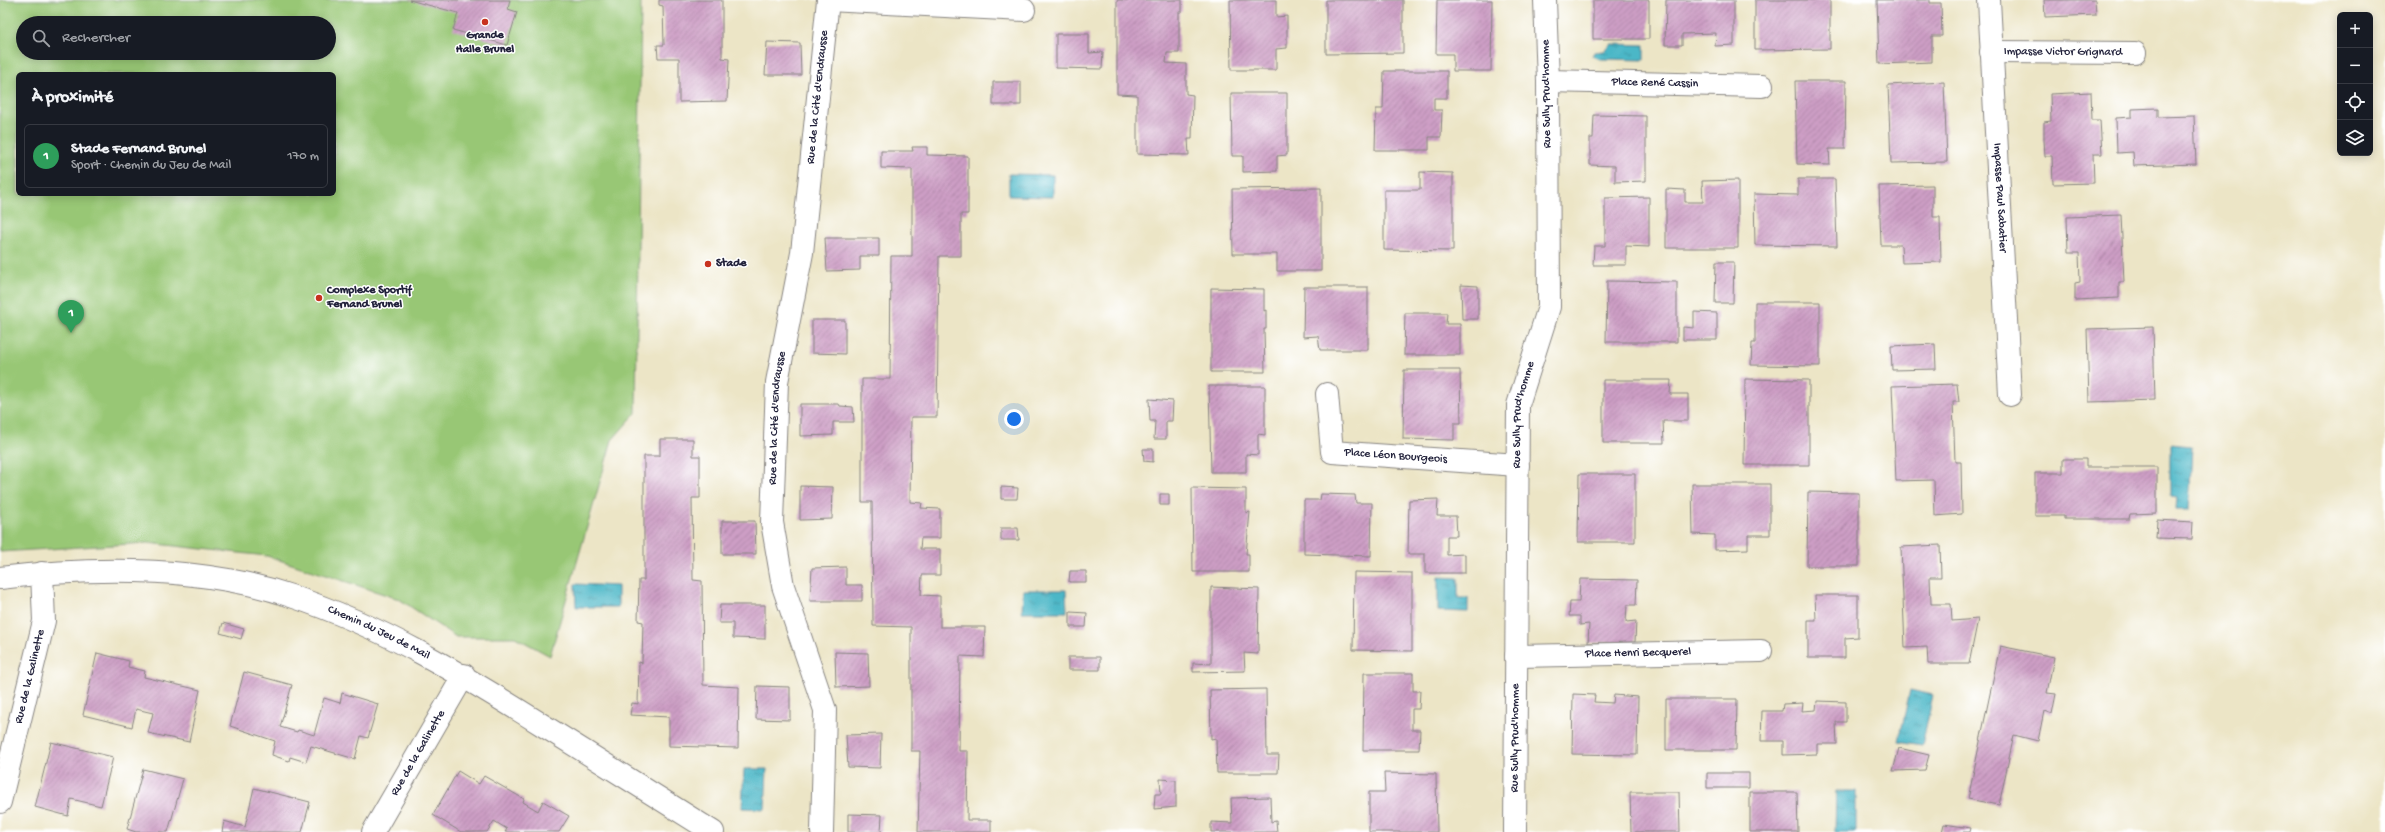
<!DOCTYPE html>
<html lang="fr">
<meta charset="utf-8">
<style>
:root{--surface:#171b24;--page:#242831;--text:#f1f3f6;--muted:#9ea1a6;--line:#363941;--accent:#1a73e8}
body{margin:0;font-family:"Gochi Hand",sans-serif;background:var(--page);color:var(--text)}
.controls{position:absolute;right:12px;top:12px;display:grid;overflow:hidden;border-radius:6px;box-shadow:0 2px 10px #0003}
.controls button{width:36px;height:36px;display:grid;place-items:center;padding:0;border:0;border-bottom:1px solid var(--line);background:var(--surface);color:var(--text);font:20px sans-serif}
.you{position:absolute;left:1014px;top:419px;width:14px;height:14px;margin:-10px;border:3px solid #fff;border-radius:50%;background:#1a73e8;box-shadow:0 0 0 6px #1a73e833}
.badge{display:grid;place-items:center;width:26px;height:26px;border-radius:50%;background:var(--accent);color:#fff;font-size:13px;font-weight:700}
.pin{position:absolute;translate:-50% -33px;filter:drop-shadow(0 1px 2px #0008)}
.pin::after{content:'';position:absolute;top:21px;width:14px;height:12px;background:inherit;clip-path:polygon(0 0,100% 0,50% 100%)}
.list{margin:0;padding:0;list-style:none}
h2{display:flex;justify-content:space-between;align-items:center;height:52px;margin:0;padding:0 16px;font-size:17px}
h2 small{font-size:13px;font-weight:400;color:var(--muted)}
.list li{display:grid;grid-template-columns:26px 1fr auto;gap:12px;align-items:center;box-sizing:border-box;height:64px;margin:0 8px 8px;padding:0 8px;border:1px solid var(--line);border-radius:6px}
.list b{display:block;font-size:15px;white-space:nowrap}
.list p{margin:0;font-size:13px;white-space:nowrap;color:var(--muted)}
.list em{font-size:13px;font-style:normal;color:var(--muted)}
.icon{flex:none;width:22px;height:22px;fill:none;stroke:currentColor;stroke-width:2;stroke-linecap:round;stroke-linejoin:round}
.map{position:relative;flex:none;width:2385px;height:832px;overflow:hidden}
.search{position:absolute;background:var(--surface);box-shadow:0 2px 10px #0003;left:16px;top:16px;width:320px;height:44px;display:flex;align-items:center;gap:10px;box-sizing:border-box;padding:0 14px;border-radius:22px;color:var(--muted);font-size:15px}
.panel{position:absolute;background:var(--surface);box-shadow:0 2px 10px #0003;left:16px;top:72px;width:320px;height:124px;border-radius:6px}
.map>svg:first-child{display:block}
.pitch{fill:#98c775;stroke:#5d7458;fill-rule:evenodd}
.water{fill:url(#water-ripples);stroke:#366c81}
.building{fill:url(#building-hatch)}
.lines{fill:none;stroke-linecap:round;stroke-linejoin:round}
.minor-casing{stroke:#878480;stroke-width:24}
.minor{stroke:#fff;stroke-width:22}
.poi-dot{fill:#c8321e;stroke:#fff;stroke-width:1.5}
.labels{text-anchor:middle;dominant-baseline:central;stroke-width:3;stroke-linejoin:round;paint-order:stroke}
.poi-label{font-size:12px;font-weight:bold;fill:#22223b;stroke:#fff;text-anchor:start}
.street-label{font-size:12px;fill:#22223b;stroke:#fff}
</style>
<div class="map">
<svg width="2385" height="832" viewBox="0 0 2385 832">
<defs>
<pattern id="water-ripples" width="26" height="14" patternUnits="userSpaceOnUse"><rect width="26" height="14" fill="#4bb7c7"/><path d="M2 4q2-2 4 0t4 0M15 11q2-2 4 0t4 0" fill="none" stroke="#3e94a3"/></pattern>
<pattern id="building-hatch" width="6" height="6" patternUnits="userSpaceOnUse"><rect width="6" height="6" fill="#cd9ec5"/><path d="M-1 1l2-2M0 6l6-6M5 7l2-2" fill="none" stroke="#a680a1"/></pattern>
</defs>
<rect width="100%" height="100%" fill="#fff"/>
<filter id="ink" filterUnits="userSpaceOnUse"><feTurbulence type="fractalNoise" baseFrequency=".025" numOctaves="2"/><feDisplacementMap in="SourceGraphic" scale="8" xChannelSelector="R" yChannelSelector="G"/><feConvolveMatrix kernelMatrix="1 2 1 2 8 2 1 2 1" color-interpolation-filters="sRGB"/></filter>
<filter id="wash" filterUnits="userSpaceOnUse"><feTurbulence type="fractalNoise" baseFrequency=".012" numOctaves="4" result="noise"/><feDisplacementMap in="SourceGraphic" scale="16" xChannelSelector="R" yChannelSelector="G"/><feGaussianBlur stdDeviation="0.9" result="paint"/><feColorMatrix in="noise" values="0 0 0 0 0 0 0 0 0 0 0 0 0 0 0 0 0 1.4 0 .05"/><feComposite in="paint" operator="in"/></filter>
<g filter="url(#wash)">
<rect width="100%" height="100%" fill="#ece5c6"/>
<!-- pitch -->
<path class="pitch" d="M0 0H641L636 413 612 440 550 656 515 637H456L399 599 267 556 147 543 0 552ZM23 23H329V53H23ZM18 74H334V194H18Z"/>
<!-- water -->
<path class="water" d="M1611 44 1644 45V60L1601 59 1592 56 1594 52 1604 51Z
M1009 174 1053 175V197L1009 196Z
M2170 444 2192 446 2189 509H2175L2176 497 2170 496Z
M1438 577 1458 578V598H1468V612L1438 611Z
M575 584 618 586V607H576Z
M1023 590H1066L1067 612H1022Z
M1910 690 1933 695 1922 745 1899 741Z
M744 769H767L765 809 742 808Z
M1836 791H1856V832H1835Z"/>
<g id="blocks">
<!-- building -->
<path class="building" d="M409 0H510L508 9 517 12 507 45 453 30 458 13Z
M659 0H722V58L729 59 727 101 679 102V58H658L657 45H664L663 6 659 5Z
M1117 0H1182V12H1179V53H1167L1166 63 1186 64V94L1193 95 1192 139H1188L1189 155 1137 154V95L1117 94Z
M1230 0H1276V17L1287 16V48L1276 49V70H1231Z
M1326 0H1403V53L1326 54Z
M1437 0H1492L1491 71H1453V54H1436Z
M1593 0H1649V39H1593Z
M1666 0H1734V45L1715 46 1716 33 1682 34V45H1665Z
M1755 0H1830V49L1755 50Z
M1877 0H1930V3H1941L1942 36H1932V62L1879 64Z
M2044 0H2095L2096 15 2045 17Z
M1056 34H1089V53L1103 52 1102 69 1056 68Z
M767 42 800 43 801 75H765Z
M1384 71H1447V98H1434V110H1442L1441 137H1429V150H1375L1376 109H1383Z
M1795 81H1846L1845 149H1829L1830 165 1797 164Z
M993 82H1021V105H993Z
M1944 82 1947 162 1891 163 1888 85Z
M2091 92 2092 120H2100L2102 154H2093L2094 183 2053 184 2052 156H2045L2044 140V122L2051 121 2050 94Z
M1231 93H1287V155L1277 156V171L1243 172V156H1232Z
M2158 108V117L2194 116 2196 164 2134 166 2133 152 2117 153 2116 118 2132 117V109Z
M1594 115 1646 116V181L1615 182V166L1590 165V138H1593Z
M912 147H927V155L968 156V214H961V256H939L937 417H911L910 502 922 503 921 508 940 509V538H921L920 549H940V575H922L921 595 940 596V627H985L984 657 960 656 959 751H968L967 820H991V832H918L920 751H911V627L873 626 872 502H862V379H890L891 256H912V169L881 168V151H913Z
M1420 172 1453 173V251L1384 250V190H1420Z
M1798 179H1835L1837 246 1755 245 1754 194 1798 195Z
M1738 180V248H1666V189L1685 190V202H1703L1702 181Z
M1933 185V217H1940L1941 262 1902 263 1901 245H1881L1879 186Z
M1321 188V271H1277V254H1233L1232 189Z
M1649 197V247L1626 246V265H1593L1594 246H1605V198Z
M2121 215 2124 282H2119V298L2075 300V283L2080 282 2079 253H2068L2067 217Z
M825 238H879V256H860V270L827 271Z
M1716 262H1734L1733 303H1715Z
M1607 281 1677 282V342H1606Z
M1461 285 1478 286V319H1462Z
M1304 287H1368V350H1320L1318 336 1303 337Z
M1211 288 1264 289V311L1266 310V329H1264L1265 372H1211Z
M1755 302H1820V366L1751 365 1752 343H1755Z
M1694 312 1717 313V340H1683V327L1694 328Z
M1405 313H1447L1446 324H1460V355H1404Z
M812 320H845V354L812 353Z
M2153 327 2155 400 2089 402 2087 329Z
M1935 344 1936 369 1892 370 1891 346Z
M1404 370H1460L1461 423H1454V440L1403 439Z
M1745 379 1809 380V465H1744Z
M1603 380H1671L1670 394H1688V421H1663L1664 443H1603Z
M1957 384 1959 402H1953L1955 462H1961L1962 514 1935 516 1934 480 1896 481 1892 386Z
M1209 386H1265V435L1258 434V455L1246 454V472H1211Z
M1149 399 1173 401 1172 421H1166V439H1154L1155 421H1150Z
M800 404H839L840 406 853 407 854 422H833V435L800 436Z
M660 439H693V456H700V498H692L693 580 702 581 703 685 739 687 738 748 669 746V717L630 715 632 703 638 704 639 662 642 663 643 622 638 621 639 580H644V456H660Z
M1143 449H1153V462L1144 461Z
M2063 459H2086V467H2157V513L2130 514 2129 519H2064V516H2035V473H2063Z
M1579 474H1635V542H1578Z
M1692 484H1770V535H1748V549L1715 550V535L1693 534Z
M800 486 833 487 832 519 800 520Z
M1001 487 1018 488 1017 499H1001Z
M1192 488 1246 489V513L1250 512 1246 554H1249V572H1193Z
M1808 492 1859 493V566H1807Z
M1160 494H1169V505H1160Z
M1321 494 1355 495 1356 503H1372L1371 556 1304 554V500H1320Z
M1438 499 1437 516H1456L1457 536H1447V555L1465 554V573H1425V554H1408L1409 500Z
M2157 520 2193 522 2192 539 2156 538Z
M722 521H755L756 554H722Z
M1001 528H1018L1019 540H1001Z
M1940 545 1941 577H1930L1931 604H1951L1952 621 1978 619 1969 664H1928L1927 647 1905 648 1901 547Z
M846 567V585H862V601H810L812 568Z
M1070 571H1086V582H1069Z
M1354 572 1412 573V651L1353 650Z
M1580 579 1637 580 1636 605H1627L1626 622 1636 621 1635 642 1588 643 1589 624 1580 625V616H1569L1570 602H1579Z
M1211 587 1259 589 1258 654 1244 653 1245 671 1193 672V663L1211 664Z
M1815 595H1858V637L1845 638V658H1808V620H1816Z
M720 605H765V639L733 638V623H719Z
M1070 612 1087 613 1086 627H1070Z
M223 623 244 629 241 639 220 633Z
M2000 646 2054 657 2047 693 2056 694 2052 714 2044 711 2038 741 2014 735 1999 805 1968 799Z
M835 652 868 653 869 686 836 687Z
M97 653 129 661 128 667 145 671 144 677 200 690 189 742 148 733 153 713 136 709 132 727 83 715Z
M1068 657H1100V670H1068Z
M244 672 292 685 280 727 297 732 298 730 314 735 324 698 340 703 342 693 378 704 368 738 361 736 355 759 311 746 306 762 290 757 289 761 272 755 275 741 230 726Z
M1364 673H1413V691H1420L1419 709H1412V730H1420L1419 750H1363Z
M757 686 790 687V720L756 719Z
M1266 689 1267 755H1279L1278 773H1217L1216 738 1211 739 1210 690Z
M1573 694 1595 695 1594 702 1613 703 1614 695 1638 697 1637 755 1572 754Z
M1666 699H1737L1736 750H1666Z
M1817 701 1846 702V722H1836L1837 744H1817V754L1783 755V741H1761L1762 711H1782L1783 704 1803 703 1802 711 1816 710Z
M881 734 880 768 848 767 846 735Z
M51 742 113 757 101 806 71 799 68 816 35 807Z
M1899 748 1929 755 1925 770 1893 771Z
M143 769 183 779 168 832H136L127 829Z
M458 771 479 784 484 776 524 799 523 802 538 811 543 801 569 816 559 832H505L507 829 494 821 487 832H461L433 815Z
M1384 773 1436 774 1437 832H1369V792H1385Z
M1707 773H1749V788H1707Z
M1160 779 1176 780V807L1154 809 1155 794H1161Z
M254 788 310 802 302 832H222L224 821 245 827Z
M1630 792H1679L1680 832H1631Z
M1750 792H1797L1798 832H1750Z
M1270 797 1271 822 1276 821 1277 832H1211V822L1232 823 1231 798Z
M848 814 882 815 881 832H848Z
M1944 824 1971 828 1970 832H1942Z"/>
</g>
</g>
<g filter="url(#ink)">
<use href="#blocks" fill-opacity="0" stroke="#878480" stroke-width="1"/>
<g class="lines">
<defs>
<g id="minor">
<path d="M828 0 1024 10"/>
<path id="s1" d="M1989 0 2010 395"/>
<path id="s2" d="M1991 52 2135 53"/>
<path id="s3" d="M1548 81 1762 86"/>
<path id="s4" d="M1327 394 1332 452 1518 465"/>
<path id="s5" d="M0 578C94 567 199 565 291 596 382 626 463 675 544 726 600 761 657 797 713 832"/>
<path id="s6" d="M1516 656 1761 651"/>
<path id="s7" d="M0 802 44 621 42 573"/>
<path id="s8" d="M373 832 464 675"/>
<path id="s9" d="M822 832 825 710 783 586 772 522 777 382 802 253 828 0"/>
<path id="s10" d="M1515 832 1518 405 1549 307 1548 81 1545 0"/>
</g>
</defs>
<!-- minor casing -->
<use href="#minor" class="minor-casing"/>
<!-- minor -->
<use href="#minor" class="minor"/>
</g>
</g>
<!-- markers -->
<g class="poi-dot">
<circle cx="485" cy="22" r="4"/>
<circle cx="708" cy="264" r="4"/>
<circle cx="319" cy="298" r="4"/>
</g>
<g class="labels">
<!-- poi labels -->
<g class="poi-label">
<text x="485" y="36" text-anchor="middle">Grande<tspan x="485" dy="14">Halle Brunel</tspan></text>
<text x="716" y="264">Stade</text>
<text x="327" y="291">Complexe Sportif<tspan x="327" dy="14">Fernand Brunel</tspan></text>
</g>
<!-- street labels -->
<g class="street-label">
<text stroke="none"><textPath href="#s2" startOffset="72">Impasse Victor Grignard</textPath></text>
<text stroke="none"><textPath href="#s3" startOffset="107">Place René Cassin</textPath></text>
<text transform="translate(1547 94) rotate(-91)">Rue Sully Prud'homme</text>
<text stroke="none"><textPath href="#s9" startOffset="746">Rue de la Cité d'Endrausse</textPath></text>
<text stroke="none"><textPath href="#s1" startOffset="198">Impasse Paul Sabatier</textPath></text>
<text stroke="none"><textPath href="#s10" startOffset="418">Rue Sully Prud'homme</textPath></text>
<text stroke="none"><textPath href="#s9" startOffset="422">Rue de la Cité d'Endrausse</textPath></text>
<text stroke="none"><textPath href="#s4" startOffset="122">Place Léon Bourgeois</textPath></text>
<text stroke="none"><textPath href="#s5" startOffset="389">Chemin du Jeu de Mail</textPath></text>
<text stroke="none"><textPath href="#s6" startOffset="122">Place Henri Becquerel</textPath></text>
<text stroke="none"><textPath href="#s7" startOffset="129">Rue de la Galinette</textPath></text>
<text stroke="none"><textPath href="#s10" startOffset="94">Rue Sully Prud'homme</textPath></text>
<text stroke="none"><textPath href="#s8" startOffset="91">Rue de la Galinette</textPath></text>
</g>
</g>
</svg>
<div class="controls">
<button>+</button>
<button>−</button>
<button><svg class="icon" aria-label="locate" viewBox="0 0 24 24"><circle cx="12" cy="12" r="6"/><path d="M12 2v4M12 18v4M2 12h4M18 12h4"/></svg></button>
<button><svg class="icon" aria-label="layers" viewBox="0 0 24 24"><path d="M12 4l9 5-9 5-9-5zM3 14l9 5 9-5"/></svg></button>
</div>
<div class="you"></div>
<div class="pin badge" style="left:71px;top:333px;background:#2e9e5b">1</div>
<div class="search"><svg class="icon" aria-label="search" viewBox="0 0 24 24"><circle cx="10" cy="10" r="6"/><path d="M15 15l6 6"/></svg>Rechercher</div>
<section class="panel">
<h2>À proximité<small></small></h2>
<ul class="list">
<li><span class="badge" style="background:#2e9e5b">1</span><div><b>Stade Fernand Brunel</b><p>Sport · Chemin du Jeu de Mail</p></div><em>170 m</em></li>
</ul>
</section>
</div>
